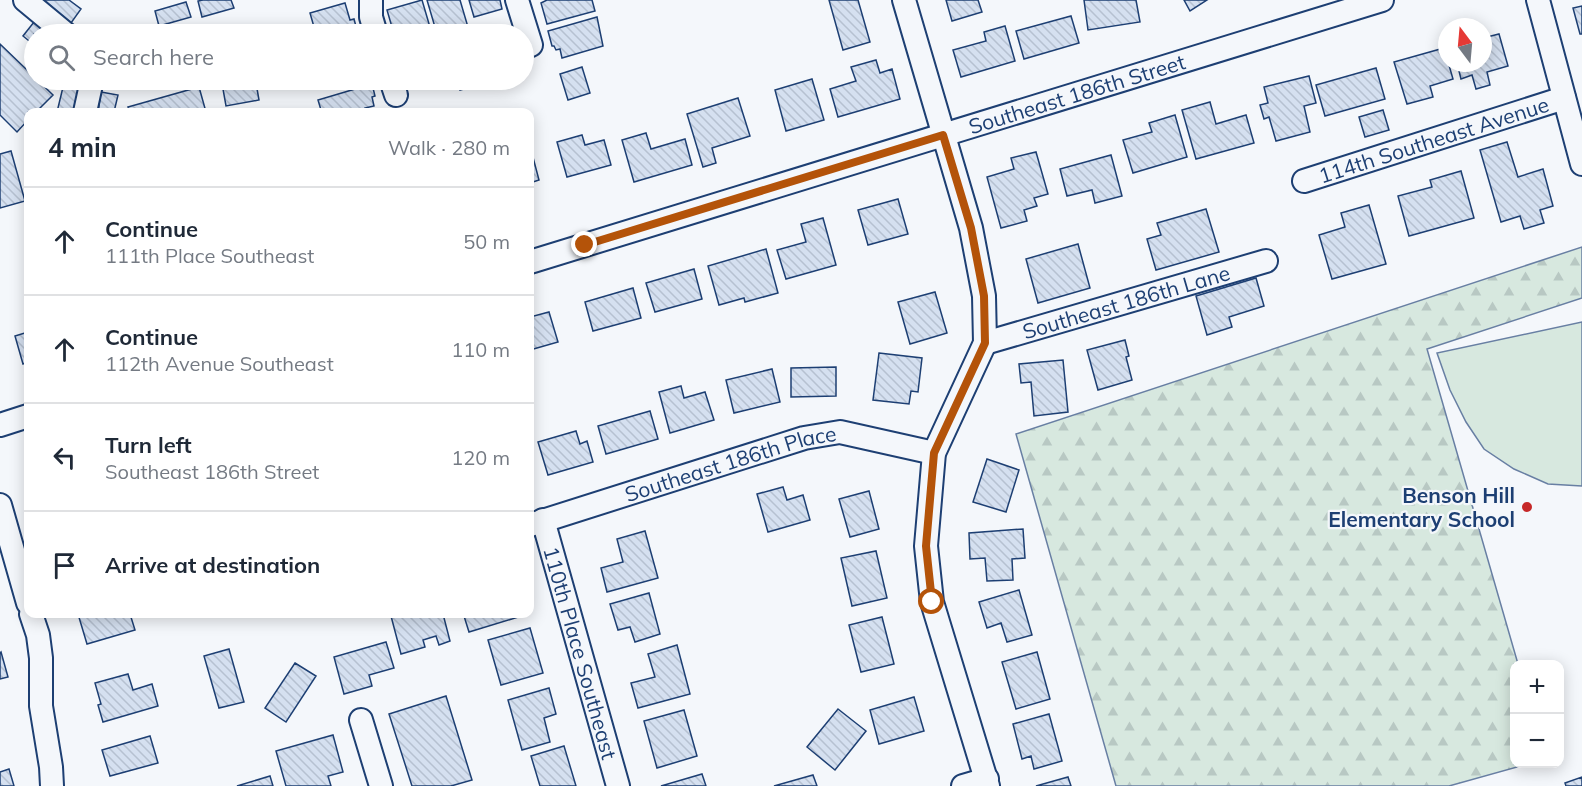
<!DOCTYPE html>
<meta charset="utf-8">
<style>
:root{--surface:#fff;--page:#f6f6f7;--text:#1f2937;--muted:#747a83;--line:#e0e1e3}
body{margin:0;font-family:Mulish,sans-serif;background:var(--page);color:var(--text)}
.controls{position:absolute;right:18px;bottom:18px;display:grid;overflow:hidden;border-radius:12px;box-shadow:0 3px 15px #0003}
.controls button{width:54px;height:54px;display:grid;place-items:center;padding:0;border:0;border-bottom:2px solid var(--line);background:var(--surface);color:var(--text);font:30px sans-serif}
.compass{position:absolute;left:1438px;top:18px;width:54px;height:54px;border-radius:50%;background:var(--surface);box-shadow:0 3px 15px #0003;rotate:344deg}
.stop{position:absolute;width:18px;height:18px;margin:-14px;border:4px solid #b45309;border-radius:50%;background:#fff}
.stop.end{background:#b45309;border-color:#fff;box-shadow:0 2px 6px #0008}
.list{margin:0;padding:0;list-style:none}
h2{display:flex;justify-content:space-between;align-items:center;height:78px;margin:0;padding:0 24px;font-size:26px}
h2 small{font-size:20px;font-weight:400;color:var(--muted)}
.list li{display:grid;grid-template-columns:39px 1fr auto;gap:18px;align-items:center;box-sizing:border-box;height:108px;padding:0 24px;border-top:2px solid var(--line)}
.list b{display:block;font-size:22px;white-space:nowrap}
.list p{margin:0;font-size:20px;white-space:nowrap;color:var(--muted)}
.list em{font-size:20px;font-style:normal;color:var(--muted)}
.icon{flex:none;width:33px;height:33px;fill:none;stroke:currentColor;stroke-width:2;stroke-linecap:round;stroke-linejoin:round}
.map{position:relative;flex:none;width:1582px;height:786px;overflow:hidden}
.search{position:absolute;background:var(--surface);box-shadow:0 3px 15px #0003;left:24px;top:24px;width:510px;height:66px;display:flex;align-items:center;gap:15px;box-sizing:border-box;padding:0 21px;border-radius:33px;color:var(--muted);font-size:22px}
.panel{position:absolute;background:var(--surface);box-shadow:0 3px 15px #0003;left:24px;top:108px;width:510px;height:510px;border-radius:12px}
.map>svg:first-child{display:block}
.forest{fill:url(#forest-firs);stroke:#687fa3;stroke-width:1.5}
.garden{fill:#d7e8df;stroke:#687fa3;stroke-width:1.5}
.building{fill:url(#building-back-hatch);stroke:#1d3f73;stroke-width:1.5}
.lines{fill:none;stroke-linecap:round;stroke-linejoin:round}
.minor-casing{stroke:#1d3f73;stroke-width:26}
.minor{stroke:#f4f7fb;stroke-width:22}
.route{stroke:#b45309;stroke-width:8}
.poi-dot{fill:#c62828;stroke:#f4f7fb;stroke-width:2}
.labels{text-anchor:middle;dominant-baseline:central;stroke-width:4.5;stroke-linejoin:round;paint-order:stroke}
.street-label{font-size:21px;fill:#1d3f73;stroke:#f4f7fb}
.poi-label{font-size:21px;font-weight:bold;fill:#1d3f73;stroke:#f4f7fb;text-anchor:end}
</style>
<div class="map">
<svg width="1582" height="786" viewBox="0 0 1582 786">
<defs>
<pattern id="forest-firs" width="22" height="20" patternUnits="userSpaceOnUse" patternTransform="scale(1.5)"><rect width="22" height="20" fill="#d7e8df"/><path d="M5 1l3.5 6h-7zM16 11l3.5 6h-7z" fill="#b8c8c3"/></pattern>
<pattern id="building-back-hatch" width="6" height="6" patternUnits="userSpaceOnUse" patternTransform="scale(1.5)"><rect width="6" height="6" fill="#d5e0f0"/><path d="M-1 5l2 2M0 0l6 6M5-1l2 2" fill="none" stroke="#b6c1d1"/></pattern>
</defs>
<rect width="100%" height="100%" fill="#f4f7fb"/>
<!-- forest -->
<path class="forest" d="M1582 247V298L1427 349 1518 664H1514V764H1528L1449 786H1116L1016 434Z"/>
<!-- garden -->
<path class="garden" d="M1582 322V486L1548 484 1514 469 1484 449 1466 422 1450 390 1437 353Z"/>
<!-- building -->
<path class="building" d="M45 0H69L81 9 71 23 44 1Z
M203 0H231L234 8 202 17 198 1Z
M422 0 432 34H394L387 10Z
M427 0H460L470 34H437Z
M469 0H500L502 9 474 17Z
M547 0H592L595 11 547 24 541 3Z
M829 0H858L870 42 843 50Z
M946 0H978L982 12 952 21Z
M1084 0H1136L1140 22 1088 30Z
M1184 0H1207L1190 11Z
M186 2 191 17 159 26 155 11Z
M345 3 350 20 354 19 358 34H316L310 13Z
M1582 6V34H1580L1573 8Z
M1071 16 1079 43 1024 59 1016 31Z
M597 17 603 46 562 58 560 49 556 50 554 46H552L548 31Z
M34 22 49 34H34V45L23 36Z
M1005 26 1015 61 961 77 953 50 986 41 984 32Z
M1499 34 1508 66 1487 72 1490 85 1476 89 1472 75 1461 79 1457 63H1483V38Z
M0 44 53 95 36 112H28V120L17 132 0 115Z
M1444 48 1453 79 1430 86 1433 97 1407 104 1394 62Z
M876 60 880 73 892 69 900 99 838 117 830 89 856 81 851 67Z
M582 67 590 93 568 100 560 74Z
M1376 68 1385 99 1325 116 1316 85Z
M1309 76 1316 103 1304 106 1310 132 1276 141 1269 117 1264 119 1260 105 1268 103 1264 87Z
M812 79 824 120 786 131 775 90Z
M318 80H349L320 88Z
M457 80H496L460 90Z
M64 83 80 87 74 112H57Z
M256 83 259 100 226 106 223 89Z
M372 84 375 96 372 97 374 106 365 108 366 111 317 112V111L321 110 318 100Z
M199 87 206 112H130L128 107Z
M101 92 118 95 114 112H98Z
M738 98 750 136 712 148 716 163 703 167 687 114Z
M1210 102 1216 124 1246 115 1254 143 1196 159 1182 110Z
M1383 110 1389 130 1365 137 1359 117Z
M1175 115 1187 157 1133 173 1123 140 1152 132 1149 123Z
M646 133 651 149 685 139 692 165 634 182 622 140Z
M582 135 585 145 604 140 611 165 567 177 557 142Z
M1507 142 1518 177 1543 169 1553 206 1540 210 1544 223 1524 229 1520 216 1501 222 1480 150Z
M530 146 539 180 530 183Z
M11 151 25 201 0 208V154Z
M1036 152 1048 194 1034 198 1037 206 1024 210 1027 221 1001 228 987 177 1014 169 1011 158Z
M1111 155 1122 196 1095 203 1092 190 1067 196 1060 169Z
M1461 171 1474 218 1409 236 1398 196 1432 187 1430 180Z
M898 199 908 234 868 245 858 210Z
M1369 205 1386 264 1332 279 1319 235 1345 227 1341 213Z
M1206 209 1219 252 1156 270 1147 239 1161 235 1157 223Z
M823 218 836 265 786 279 777 250 806 242 801 224Z
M1078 244 1090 288 1038 303 1026 259Z
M766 249 778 293 745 302 744 298 719 305 708 266Z
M694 269 702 299 655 312 646 283Z
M1256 278 1264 306 1229 317 1232 327 1207 335 1196 296Z
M633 288 641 318 593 331 585 302Z
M935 292 947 333 910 344 898 302Z
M549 312 558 342 530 350V317Z
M28 332V362L23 364 15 336Z
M1125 340 1129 356 1126 357 1132 380 1098 390 1087 350Z
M879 353 922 358 918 392 911 391 909 404 873 400Z
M1063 360 1068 412 1034 416 1031 382 1021 383 1019 364Z
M836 367V396L791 397V368Z
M772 369 780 402 734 413 726 380Z
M681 386 684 398 705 392 714 420 670 433 659 392Z
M650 411 658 439 606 454 598 426Z
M576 431 580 444 587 441 593 462 548 475 538 442Z
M987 459 1019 470 1006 512 973 502Z
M783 487 787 500 803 495 810 520 768 532 757 494Z
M869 491 879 529 850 537 839 499Z
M1023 529 1025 558 1012 559 1013 580 987 581 985 558 970 559 969 533Z
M645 531 658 578 607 592 601 568 623 562 617 539Z
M876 551 887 598 852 606 841 558Z
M1019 590 1032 635 1007 642 1001 623 987 628 979 602Z
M649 593 660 634 635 642 630 627 618 630 610 604Z
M78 614H130L135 630 87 644Z
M402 614H443L450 641 439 645 436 636 423 640 425 647 401 654 391 616Z
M471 614H524L525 615 469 632 464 616Z
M882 617 894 664 861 672 849 625Z
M530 628 543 673 501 685 488 640Z
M386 642 394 668 369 675 372 686 344 694 334 657Z
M677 645 690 694 638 708 631 683 655 677 648 654Z
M229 649 244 702 219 708 204 656Z
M1 652 8 677 0 679V653Z
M1037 652 1050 699 1016 709 1002 662Z
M295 663 316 676 286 722 265 708Z
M128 674 133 690 152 684 158 706 103 722 98 705 101 704 95 683Z
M549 688 556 714 544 718 550 742 522 750 508 700Z
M446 696 472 780 451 786H412L389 714Z
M914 697 924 731 879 744 870 710Z
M838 709 866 731 835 770 807 747Z
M684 710 697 756 657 768 644 721Z
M1049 714 1062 761 1034 769 1031 756 1022 759 1013 724Z
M333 735 343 772 328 776 331 786H286L276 751Z
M150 736 158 763 110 776 102 750Z
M564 746 576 786H540L531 756Z
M9 769 14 786H0V772Z
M702 774 706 786H661Z
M813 775 817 786H774Z
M270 776 273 786H237Z
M1068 777 1071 786H1036Z
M1582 777V786H1566L1565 783Z"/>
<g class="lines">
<defs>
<g id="minor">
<path d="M25 0 66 34"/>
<path d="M371 0V17L376 34"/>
<path d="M517 0 531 45"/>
<path d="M904 0 971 228 984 296 985 343 934 453 926 546 932 602 988 786"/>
<path d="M1538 0 1582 164"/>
<path d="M391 80 396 95"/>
<path d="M85 112 92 80"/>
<path id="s1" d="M1304 181 1564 98"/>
<path id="s2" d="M530 262 1382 0"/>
<path id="s3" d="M985 343 1266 261"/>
<path d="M0 425 28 416"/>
<path d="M0 505 28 603"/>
<path id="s4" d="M543 520 618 786"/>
<path id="s5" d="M530 525 804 438 840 432 934 453"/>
<path d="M31 614 38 635 41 658V706L51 767 52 786"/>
<path d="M361 720 381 786"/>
<path d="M963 786 987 779"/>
</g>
</defs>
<!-- minor casing -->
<use href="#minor" class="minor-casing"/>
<!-- minor -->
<use href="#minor" class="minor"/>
</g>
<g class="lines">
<!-- route -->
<path class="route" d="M585 245 943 135 971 228 984 296 985 343 934 453 926 546 932 602"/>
</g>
<!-- markers -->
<circle class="poi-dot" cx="1527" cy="507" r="6"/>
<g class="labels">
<!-- street labels -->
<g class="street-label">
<text stroke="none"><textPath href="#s2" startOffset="572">Southeast 186th Street</textPath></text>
<text stroke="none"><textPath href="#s1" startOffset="136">114th Southeast Avenue</textPath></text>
<text stroke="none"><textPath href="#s3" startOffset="147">Southeast 186th Lane</textPath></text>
<text stroke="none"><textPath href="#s5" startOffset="210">Southeast 186th Place</textPath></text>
<text stroke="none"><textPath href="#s4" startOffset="138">110th Place Southeast</textPath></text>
</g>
<!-- poi labels -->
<g class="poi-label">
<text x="1515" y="495">Benson Hill<tspan x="1515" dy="24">Elementary School</tspan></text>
</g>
</g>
</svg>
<div class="controls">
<button>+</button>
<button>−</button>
</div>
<svg class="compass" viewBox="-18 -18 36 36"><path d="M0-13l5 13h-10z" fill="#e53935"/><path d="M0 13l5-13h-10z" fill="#747a83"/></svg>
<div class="stop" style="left:932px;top:602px"></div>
<div class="stop end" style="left:585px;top:245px"></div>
<div class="search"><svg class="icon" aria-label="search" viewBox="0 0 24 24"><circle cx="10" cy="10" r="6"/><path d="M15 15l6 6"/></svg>Search here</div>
<section class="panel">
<h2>4 min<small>Walk · 280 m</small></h2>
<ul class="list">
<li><svg class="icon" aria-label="ahead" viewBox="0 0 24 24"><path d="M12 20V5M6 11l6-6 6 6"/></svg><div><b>Continue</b><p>111th Place Southeast</p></div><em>50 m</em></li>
<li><svg class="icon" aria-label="ahead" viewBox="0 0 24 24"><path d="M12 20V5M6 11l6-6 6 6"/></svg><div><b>Continue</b><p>112th Avenue Southeast</p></div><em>110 m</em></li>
<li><svg class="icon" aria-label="left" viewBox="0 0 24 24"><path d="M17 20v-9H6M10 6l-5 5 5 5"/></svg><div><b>Turn left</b><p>Southeast 186th Street</p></div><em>120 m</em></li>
<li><svg class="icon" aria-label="arrive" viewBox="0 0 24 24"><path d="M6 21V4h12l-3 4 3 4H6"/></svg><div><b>Arrive at destination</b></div></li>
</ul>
</section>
</div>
